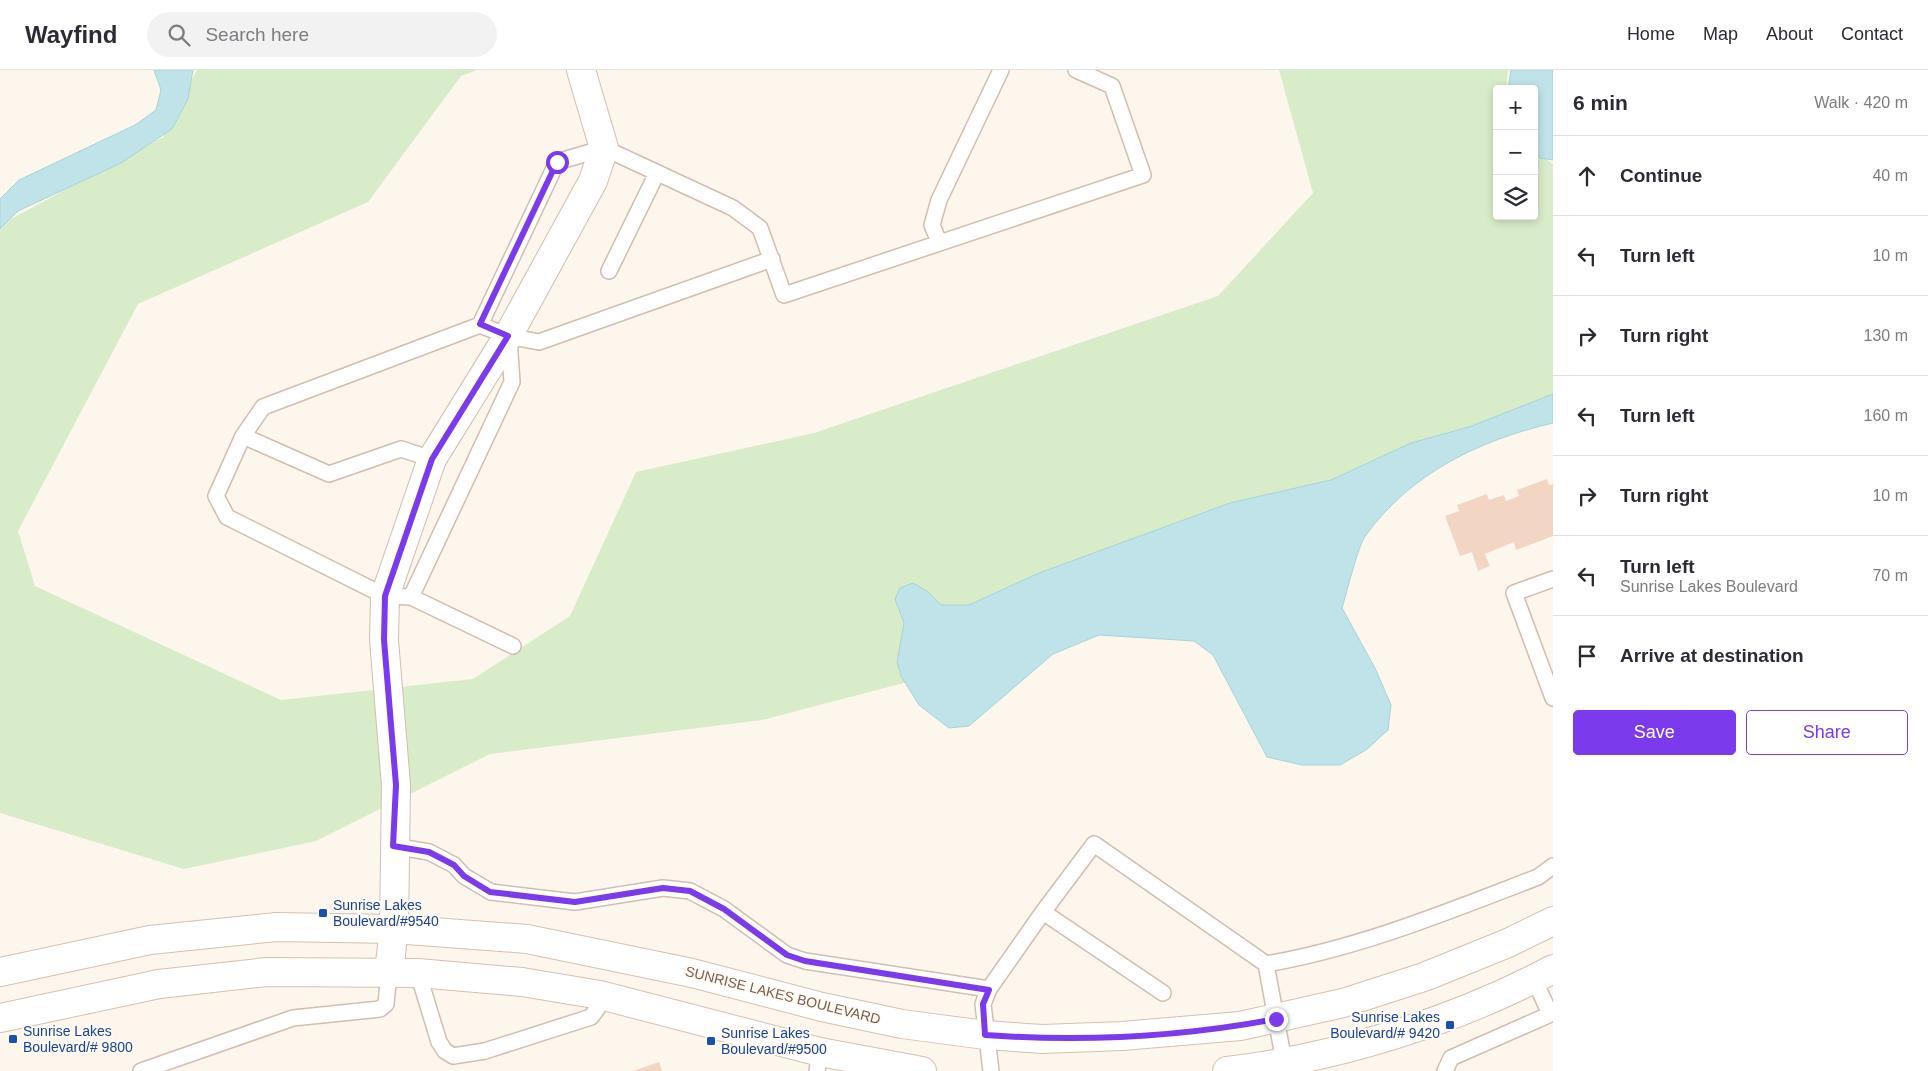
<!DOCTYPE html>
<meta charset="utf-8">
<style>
:root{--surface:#fff;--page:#f2f2f3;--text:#2b2b33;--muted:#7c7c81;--line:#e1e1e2;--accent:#7c3aed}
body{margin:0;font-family:Helvetica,sans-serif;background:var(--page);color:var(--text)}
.controls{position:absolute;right:15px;top:15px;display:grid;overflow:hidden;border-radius:5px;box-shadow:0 2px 8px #0003}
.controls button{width:45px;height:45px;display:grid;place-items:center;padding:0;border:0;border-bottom:1px solid var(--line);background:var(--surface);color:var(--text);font:25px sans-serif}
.stop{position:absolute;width:15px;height:15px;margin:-11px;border:4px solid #7c3aed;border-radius:50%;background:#fff}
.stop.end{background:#7c3aed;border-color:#fff;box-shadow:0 1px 5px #0008}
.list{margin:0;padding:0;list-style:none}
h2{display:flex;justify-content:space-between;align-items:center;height:65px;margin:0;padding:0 20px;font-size:21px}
h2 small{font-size:16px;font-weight:400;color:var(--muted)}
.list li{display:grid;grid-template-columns:32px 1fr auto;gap:15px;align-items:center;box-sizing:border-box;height:80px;padding:0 20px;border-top:1px solid var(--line)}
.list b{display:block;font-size:19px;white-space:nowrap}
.list p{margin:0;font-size:16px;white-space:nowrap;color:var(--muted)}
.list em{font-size:16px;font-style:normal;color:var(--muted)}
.actions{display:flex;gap:10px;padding:15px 20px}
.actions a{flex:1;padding:11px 0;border:1px solid var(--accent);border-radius:5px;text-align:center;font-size:18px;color:var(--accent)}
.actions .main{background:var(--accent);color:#fff}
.icon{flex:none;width:28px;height:28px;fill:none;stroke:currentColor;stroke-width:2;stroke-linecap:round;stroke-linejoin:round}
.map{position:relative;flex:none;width:1553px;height:1001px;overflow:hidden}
header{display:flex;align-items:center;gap:30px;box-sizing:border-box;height:70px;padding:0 25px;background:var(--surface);border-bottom:1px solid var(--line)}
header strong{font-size:24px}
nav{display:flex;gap:28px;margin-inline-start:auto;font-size:18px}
.search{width:350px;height:45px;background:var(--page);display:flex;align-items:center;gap:12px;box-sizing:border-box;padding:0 18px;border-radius:28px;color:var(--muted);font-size:19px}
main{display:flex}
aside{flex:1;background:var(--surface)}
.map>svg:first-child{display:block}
.green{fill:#d8ecc9}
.water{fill:#bfe3e8;stroke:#a5d3da}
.building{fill:#f3d5c3}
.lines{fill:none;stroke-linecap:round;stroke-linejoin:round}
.lane-casing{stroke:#d1beb0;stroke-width:18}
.street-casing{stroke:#d1beb0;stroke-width:30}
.secondary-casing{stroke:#d6c0b0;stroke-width:30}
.lane{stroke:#fff;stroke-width:15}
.street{stroke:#fff;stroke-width:28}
.secondary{stroke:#fff;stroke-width:28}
.route{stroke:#7c3aed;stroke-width:6}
.transit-dot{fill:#1a4fb4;stroke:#fffaf3;stroke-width:2}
.labels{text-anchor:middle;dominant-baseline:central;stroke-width:4;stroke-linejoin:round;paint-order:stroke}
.transit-label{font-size:14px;fill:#164399;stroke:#fffaf3;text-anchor:start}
.street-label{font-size:14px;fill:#7a5c4d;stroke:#fffaf3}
</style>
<header>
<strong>Wayfind</strong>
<div class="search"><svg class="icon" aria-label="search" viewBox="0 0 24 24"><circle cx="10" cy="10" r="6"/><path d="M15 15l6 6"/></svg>Search here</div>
<nav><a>Home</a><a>Map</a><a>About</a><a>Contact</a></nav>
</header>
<main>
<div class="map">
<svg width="1553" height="1001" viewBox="0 0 1553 1001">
<rect width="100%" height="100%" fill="#fdf6ec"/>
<!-- green -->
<path class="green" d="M197 0H477L461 6 368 132 138 234 18 461 35 516 281 630 473 609 570 546 636 402 814 363 1218 226 1313 123 1279 0H1508L1506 19H1497V146H1534V80L1553 94V331L923 608 762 650 490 684 316 771 184 799 0 743V160L11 149 163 67Z"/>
<!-- water -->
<path class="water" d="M154 0H193L188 29 172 59 121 93 18 141 0 159V129L19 110 135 55 156 40 161 20Z
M1511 0H1553V90L1540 88 1534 78V19H1508Z
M1553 324V353C1480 370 1411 403 1366 465 1358 475 1347 522 1342 538L1375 598 1391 635 1388 660 1366 680 1340 695H1302L1267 687 1213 585 1194 571 1099 565 1053 584 969 656 949 658 919 635 901 606 897 592 904 553 895 529 900 518 913 513 928 522 941 535H969L1039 503 1230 433 1331 410 1411 373 1469 357Z"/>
<!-- building -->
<path class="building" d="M1547 409 1549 415 1553 414V466L1516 480 1514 472 1485 484 1490 496 1478 501 1472 482 1460 486 1445 446 1459 441 1457 435 1487 424 1489 430 1504 425 1506 431 1519 426 1517 420Z
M659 992 662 1001H633Z"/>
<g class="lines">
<defs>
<path id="lane" d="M939 172 932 155 939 130 1001 0
M609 201 657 103
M480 255 557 92 604 78 733 138 760 158 784 225 1143 105 1112 16 1076 0
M243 366 329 404 401 379 432 389
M1553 509 1514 523 1553 628
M411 527 512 312 509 270
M513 576 411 527 385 526 227 447 216 426 243 366 263 337 480 255 508 266 539 272 772 189
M393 776 429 782 454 795 464 806 491 822 575 832 663 818 690 821 724 839 787 885 805 891 989 919 983 934 991 1001
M1043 842 1163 923
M1266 894C1360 878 1449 841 1538 807L1553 796
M418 903 439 972 445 981 453 986 485 981 591 947 597 939 600 925
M1534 909 1550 944
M989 919 1043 842 1094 774 1266 894 1285 997
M141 1001 293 948 380 939 386 934 389 901
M817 1001 820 982
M1445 1001 1451 988 1553 943"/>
<path id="street" d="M389 901 394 859 396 715 384 570 385 526 432 389 508 266 593 111 604 78 581 0"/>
<path id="secondary" d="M0 902 150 870 276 857 394 859 527 869 692 903 822 937 902 954 985 965 1042 969 1122 966 1240 956 1343 933 1424 907 1508 873 1553 851
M0 948 159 914 267 902 418 903 522 912 600 925 820 982 922 1001
M1227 1001C1336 988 1456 951 1553 899"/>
</defs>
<!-- lane casing -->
<use href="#lane" class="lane-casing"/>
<!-- street casing -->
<use href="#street" class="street-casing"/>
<!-- secondary casing -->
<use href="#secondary" class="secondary-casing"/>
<!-- lane -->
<use href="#lane" class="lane"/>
<!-- street -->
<use href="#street" class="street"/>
<!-- secondary -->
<use href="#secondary" class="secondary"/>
</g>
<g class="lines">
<!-- route -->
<path class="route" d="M557 92 480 254 508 266 432 389 385 526 384 570 396 715 393 776 429 782 454 795 464 806 490 822 575 832 663 818 690 821 724 839 787 885 805 891 989 920 983 934 985 965C1082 972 1180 967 1276 949"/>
</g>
<!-- markers -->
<g class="transit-dot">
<rect x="318" y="838" width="10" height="10" rx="2.5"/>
<rect x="1445" y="950" width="10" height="10" rx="2.5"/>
<rect x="8" y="964" width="10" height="10" rx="2.5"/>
<rect x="706" y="966" width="10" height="10" rx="2.5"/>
</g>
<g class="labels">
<!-- transit labels -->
<g class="transit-label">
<text x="333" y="835">Sunrise Lakes<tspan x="333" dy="16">Boulevard/#9540</tspan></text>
<text x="1440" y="947" text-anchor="end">Sunrise Lakes<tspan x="1440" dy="16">Boulevard/# 9420</tspan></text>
<text x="23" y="961">Sunrise Lakes<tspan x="23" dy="16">Boulevard/# 9800</tspan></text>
<text x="721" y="963">Sunrise Lakes<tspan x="721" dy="16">Boulevard/#9500</tspan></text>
</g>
<!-- street labels -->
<g class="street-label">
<text transform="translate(783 925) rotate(14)">SUNRISE LAKES BOULEVARD</text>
</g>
</g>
</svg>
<div class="controls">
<button>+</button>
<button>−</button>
<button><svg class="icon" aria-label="layers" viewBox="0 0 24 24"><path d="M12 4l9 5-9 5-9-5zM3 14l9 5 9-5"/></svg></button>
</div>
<div class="stop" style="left:557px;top:92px"></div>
<div class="stop end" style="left:1276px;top:949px"></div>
</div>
<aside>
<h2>6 min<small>Walk · 420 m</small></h2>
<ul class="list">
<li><svg class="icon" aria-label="ahead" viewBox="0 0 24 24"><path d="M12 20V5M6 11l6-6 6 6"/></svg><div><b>Continue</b></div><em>40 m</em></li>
<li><svg class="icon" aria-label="left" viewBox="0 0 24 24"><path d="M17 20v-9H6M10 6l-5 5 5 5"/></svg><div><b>Turn left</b></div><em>10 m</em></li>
<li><svg class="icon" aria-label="right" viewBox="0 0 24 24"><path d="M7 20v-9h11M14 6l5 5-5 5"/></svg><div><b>Turn right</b></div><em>130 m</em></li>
<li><svg class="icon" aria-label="left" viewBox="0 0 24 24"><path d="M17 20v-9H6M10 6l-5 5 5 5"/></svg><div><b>Turn left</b></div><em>160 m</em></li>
<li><svg class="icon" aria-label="right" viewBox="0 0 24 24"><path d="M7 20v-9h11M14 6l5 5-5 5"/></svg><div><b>Turn right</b></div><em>10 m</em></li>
<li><svg class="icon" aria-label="left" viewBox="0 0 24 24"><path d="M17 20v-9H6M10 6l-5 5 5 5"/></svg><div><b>Turn left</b><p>Sunrise Lakes Boulevard</p></div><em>70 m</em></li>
<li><svg class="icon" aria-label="arrive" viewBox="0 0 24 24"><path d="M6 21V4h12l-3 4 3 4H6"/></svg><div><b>Arrive at destination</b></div></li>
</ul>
<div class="actions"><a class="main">Save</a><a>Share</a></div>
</aside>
</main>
